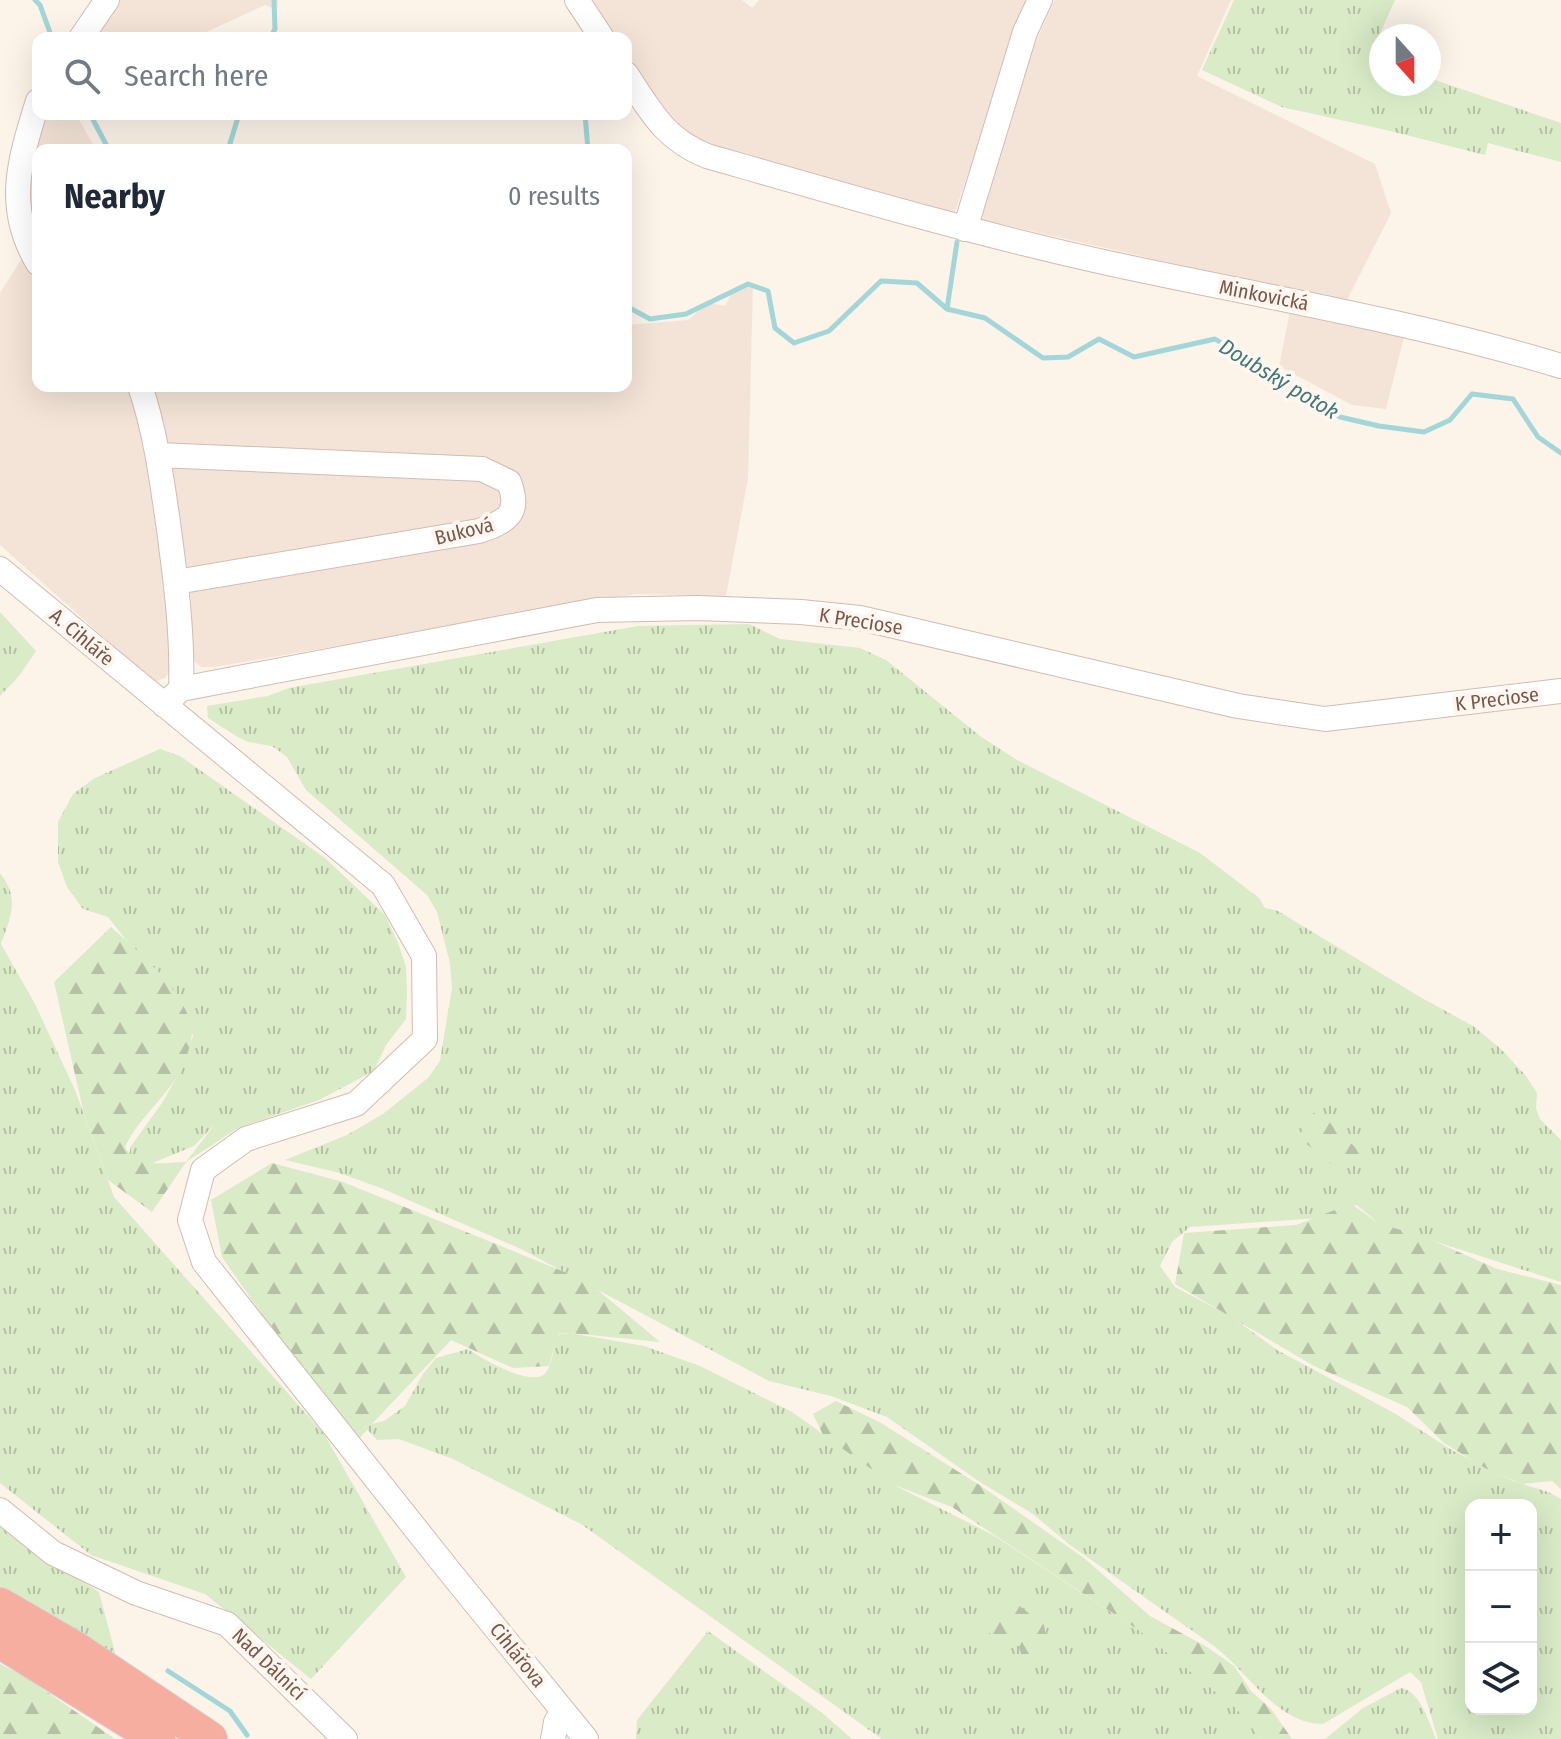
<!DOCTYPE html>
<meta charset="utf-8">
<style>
:root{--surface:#fff;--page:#f2f2f3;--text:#1f2937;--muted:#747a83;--line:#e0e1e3}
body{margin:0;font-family:"Fira Sans Condensed",sans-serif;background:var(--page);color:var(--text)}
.controls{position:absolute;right:24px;bottom:24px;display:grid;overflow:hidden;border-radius:16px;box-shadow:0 8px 32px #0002}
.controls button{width:72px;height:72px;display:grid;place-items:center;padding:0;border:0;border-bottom:2px solid var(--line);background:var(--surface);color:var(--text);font:40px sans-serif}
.compass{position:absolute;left:1369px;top:24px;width:72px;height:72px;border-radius:50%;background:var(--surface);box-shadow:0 8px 32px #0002;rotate:159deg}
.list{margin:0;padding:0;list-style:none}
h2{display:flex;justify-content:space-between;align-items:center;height:104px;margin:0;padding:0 32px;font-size:34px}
h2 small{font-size:26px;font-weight:400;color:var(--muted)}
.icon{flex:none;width:44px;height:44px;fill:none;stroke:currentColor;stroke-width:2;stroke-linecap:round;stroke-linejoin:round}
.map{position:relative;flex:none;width:1561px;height:1739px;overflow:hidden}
.search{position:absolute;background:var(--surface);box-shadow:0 8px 32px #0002;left:32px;top:32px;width:600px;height:88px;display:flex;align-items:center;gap:20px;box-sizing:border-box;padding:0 28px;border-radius:16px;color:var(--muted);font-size:30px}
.panel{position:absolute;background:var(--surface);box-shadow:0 8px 32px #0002;left:32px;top:144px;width:600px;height:248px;border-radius:16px}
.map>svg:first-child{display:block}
.residential{fill:#f4e4d7}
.grass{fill:url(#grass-tufts);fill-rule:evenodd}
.forest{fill:url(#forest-firs)}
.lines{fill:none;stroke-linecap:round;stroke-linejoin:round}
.stream{stroke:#a3d6d8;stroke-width:5}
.minor-casing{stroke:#d1bcb1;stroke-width:26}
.highway-casing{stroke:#d9d0cd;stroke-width:36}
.minor{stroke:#fff;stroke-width:24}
.highway{stroke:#f6aea1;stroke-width:34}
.labels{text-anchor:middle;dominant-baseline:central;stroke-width:8;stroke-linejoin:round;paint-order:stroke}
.street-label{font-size:20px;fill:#77574c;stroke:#fff7ef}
.water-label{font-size:22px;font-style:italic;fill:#40787c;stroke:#fff7ef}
</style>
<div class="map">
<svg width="1561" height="1739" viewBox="0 0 1561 1739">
<defs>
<pattern id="grass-tufts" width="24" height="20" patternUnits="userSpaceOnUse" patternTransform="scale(2)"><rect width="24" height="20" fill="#d9ebc7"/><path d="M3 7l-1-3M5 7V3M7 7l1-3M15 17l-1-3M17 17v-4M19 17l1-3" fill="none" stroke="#b5c1a4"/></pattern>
<pattern id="forest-firs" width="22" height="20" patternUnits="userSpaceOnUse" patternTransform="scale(2)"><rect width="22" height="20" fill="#d9ebc7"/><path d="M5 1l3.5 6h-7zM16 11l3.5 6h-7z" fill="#b5c1a4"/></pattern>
</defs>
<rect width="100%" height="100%" fill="#fcf3e9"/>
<!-- residential -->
<path class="residential" d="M119 0H278L277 10 265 5 193 38H90Z
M592 0H742L752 8 759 0H1026L955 212 913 204 697 140 660 105 626 52V38H617Z
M1055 0H1231L1197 76 1375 164 1391 213 1347 300 1289 290 975 218 1036 41Z
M43 114H76L96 150H38V212L29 211 28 167Z
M24 255 38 280V386H131L153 469 176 661 165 678 154 682 0 545V293Z
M753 284 748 478 726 596 636 594 215 667H201L190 658 147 387 626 386V325L688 320 708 303 725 306 734 289Z
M1290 311 1404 337 1386 409 1352 405 1279 366Z"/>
<!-- grass -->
<path class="grass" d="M1234 0H1395L1369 58 1381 62V84H1429V78L1561 123V162L1488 143 1485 155 1386 130 1282 107 1202 70Z
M0 612 36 651 19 676 0 696Z
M749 624 780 639 860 648 886 660 980 736 1017 760 1200 853 1259 898 1265 908 1278 911 1420 997 1473 1026 1501 1049 1526 1076 1537 1093 1536 1108 1540 1119 1561 1140V1282L1378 1223 1357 1205 1340 1208 1320 1218 1190 1227 1172 1242 1160 1266 1175 1287 1232 1317 1277 1350 1394 1413 1450 1449 1513 1481 1548 1492 1561 1499V1739H1438L1421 1682 1410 1672 1323 1724C1277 1724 1248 1672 1214 1646L1070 1545 1033 1514 980 1482 887 1417 831 1396 769 1381 521 1249 381 1188 336 1172 285 1160 347 1135 383 1114 428 1078 440 1061 452 988 450 963 437 912 427 895 306 790 287 757 272 746 248 742 236 736 208 718 207 706 268 696 289 688 638 626ZM1471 1505H1531V1709H1471Z
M160 749 180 756 325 858 385 915 398 943 406 967 407 993 406 1019 386 1045 374 1071 319 1100 238 1128 186 1162 215 1124 194 1146 150 1164 140 1162 129 1155 131 1146 162 1103 182 1068 193 1036 188 1016 158 972 126 940 108 917 83 909 67 887 58 862V822L73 794 95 778Z
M0 873C20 899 11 916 1 944L35 1004 75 1090 114 1197 324 1434 406 1577 311 1679 205 1594 91 1555 0 1483Z
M570 1333 644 1346 700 1366 792 1412 894 1485 993 1535 1143 1633 1238 1710 1261 1739H882L581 1524 453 1459 399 1439 377 1440 364 1426 384 1421 405 1406 423 1374 436 1358 468 1349C481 1358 536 1391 547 1371 553 1361 554 1346 557 1335Z
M0 1526 99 1592 116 1656 0 1589Z
M708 1631 821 1712 852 1739H636L637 1720Z
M1401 1688C1420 1691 1429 1722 1436 1739H1325L1363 1708Z"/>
<!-- forest -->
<path class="forest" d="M111 927C137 950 190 995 192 1032 192 1042 186 1059 182 1068 167 1097 139 1117 125 1147 137 1170 164 1162 186 1162L152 1212 108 1180 84 1114 54 982Z
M1316 1109 1365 1157 1340 1171 1298 1137Z
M272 1163 343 1182 572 1275 593 1286 660 1342 570 1333 558 1334 549 1366 513 1368 451 1340 372 1424 364 1426 367 1430 353 1445 222 1257 211 1200Z
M1353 1205 1378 1223 1427 1238 1497 1269 1561 1285V1489L1552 1481 1522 1484 1485 1468 1444 1443 1407 1407 1314 1366 1175 1284 1184 1233 1296 1225 1340 1208Z
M836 1401 881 1423 981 1486 1084 1558 1150 1616 1207 1647 1234 1666 1251 1691 1271 1709 1292 1739H1261L1238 1710 1143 1633 952 1507 894 1485 823 1435 813 1414Z
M1017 1604 1044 1625 1049 1655 1036 1664 1023 1660 1018 1644 989 1633 978 1636 971 1624 996 1610Z
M0 1664 24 1676 115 1739H0Z"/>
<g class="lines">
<!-- stream -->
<path class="stream" d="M35 0 40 5 52 38
M270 38 275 29 274 0
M90 114 109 150
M585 114 588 150
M228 150 239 114
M626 306 650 319 686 314 748 284 768 291 775 328 794 343 829 331 881 281 917 283 947 309 985 318 1043 358 1068 357 1099 339 1134 357 1215 339 1340 417 1379 426 1424 432 1450 420 1472 394 1513 399 1538 437 1561 453
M947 309 957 242
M168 1671 230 1711 247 1735"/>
<defs>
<path id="minor" d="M577 0 602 38
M81 38 107 0
M626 74C650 110 664 139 707 156 843 195 979 235 1117 265 1266 297 1415 322 1561 366
M38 101C20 159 4 207 38 263
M965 229 1025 32 1040 0
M140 386C156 433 162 481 169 530 176 583 183 636 181 689
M159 455 482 469 509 482C521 513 508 521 479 531L176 582
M0 569 383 885 424 956 425 1039 356 1104 246 1139 203 1170 190 1220 204 1262 450 1572 586 1739
M164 705 181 689 597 610 698 608 801 612 860 618 1238 706 1325 719 1561 691
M0 1510 53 1553 136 1593 227 1624 345 1739
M553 1739 556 1722 563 1711"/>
<path id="highway" d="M0 1605 74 1648 210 1739
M0 1641 158 1739"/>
</defs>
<!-- minor casing -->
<use href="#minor" class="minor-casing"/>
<!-- highway casing -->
<use href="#highway" class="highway-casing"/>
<!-- minor -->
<use href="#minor" class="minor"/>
<!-- highway -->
<use href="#highway" class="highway"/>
</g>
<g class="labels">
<!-- street labels -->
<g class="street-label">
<text transform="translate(1264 295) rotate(11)">Minkovická</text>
<text transform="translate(464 531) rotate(-14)">Buková</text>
<text transform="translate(861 621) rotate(9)">K Preciose</text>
<text transform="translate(82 637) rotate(40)">A. Cihláře</text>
<text transform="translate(1497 699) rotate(-7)">K Preciose</text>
<text transform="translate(518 1655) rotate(51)">Cihlářova</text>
<text transform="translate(269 1664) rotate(44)">Nad Dálnicí</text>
</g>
<!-- water labels -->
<g class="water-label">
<text transform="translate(1279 379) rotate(31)">Doubský potok</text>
</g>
</g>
</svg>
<div class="controls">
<button>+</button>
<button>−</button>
<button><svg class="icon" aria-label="layers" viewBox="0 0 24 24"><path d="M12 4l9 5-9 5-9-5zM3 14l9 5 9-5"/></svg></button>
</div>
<svg class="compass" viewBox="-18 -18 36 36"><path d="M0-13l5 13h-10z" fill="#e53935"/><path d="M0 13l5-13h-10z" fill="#747a83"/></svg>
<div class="search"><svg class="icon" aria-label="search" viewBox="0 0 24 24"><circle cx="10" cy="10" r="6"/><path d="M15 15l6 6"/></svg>Search here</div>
<section class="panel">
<h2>Nearby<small>0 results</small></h2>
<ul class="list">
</ul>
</section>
</div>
